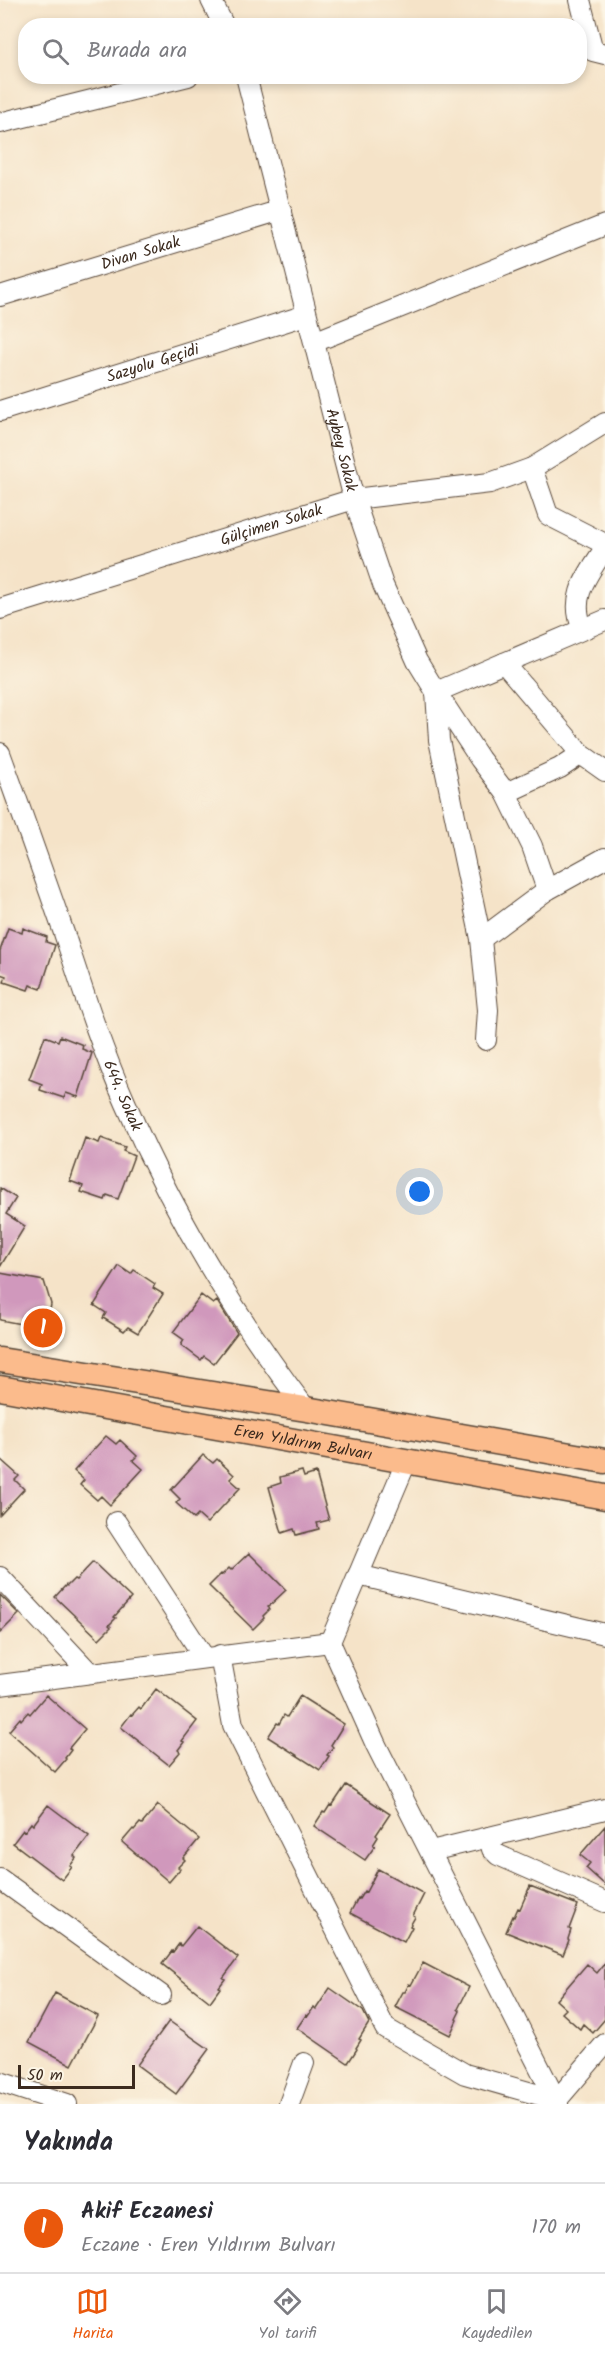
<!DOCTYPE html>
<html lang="tr">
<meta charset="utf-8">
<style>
:root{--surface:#fff;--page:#f2f2f3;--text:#2b2b33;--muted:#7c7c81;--line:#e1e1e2;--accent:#ea580c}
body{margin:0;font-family:Kalam,sans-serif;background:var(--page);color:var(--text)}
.scale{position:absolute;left:18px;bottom:15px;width:117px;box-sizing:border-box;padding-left:6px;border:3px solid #3b2a1e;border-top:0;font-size:16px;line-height:21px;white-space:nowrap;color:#3b2a1e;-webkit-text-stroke:4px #fcf5e5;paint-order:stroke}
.you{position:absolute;left:420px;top:1192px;width:21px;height:21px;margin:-15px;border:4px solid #fff;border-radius:50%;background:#1a73e8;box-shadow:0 0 0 9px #1a73e833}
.badge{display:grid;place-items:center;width:39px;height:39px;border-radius:50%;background:var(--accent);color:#fff;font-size:20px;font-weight:700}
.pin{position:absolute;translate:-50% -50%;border:3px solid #fff;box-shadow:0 2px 6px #0006}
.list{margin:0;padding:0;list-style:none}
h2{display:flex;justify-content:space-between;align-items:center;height:78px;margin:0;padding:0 24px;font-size:26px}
h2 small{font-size:20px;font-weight:400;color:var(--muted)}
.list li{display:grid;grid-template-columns:39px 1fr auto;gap:18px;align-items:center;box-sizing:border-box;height:90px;padding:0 24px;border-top:2px solid var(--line)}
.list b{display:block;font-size:22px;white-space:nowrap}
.list p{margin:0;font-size:20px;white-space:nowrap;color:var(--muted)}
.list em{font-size:20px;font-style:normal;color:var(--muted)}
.icon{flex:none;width:33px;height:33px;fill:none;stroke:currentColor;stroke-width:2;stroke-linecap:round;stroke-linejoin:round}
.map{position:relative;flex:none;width:605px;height:2104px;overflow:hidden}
.search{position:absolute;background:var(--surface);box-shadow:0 3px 9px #0003;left:18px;right:18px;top:18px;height:66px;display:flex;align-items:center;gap:15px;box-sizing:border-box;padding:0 21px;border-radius:24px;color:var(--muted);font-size:22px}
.sheet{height:168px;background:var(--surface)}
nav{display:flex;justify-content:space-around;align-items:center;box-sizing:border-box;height:84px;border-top:2px solid var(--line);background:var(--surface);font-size:16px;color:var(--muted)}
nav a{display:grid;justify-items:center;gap:3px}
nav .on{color:var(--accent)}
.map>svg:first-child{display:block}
.building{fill:#d098bc}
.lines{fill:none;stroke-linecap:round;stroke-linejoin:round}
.minor-casing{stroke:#574638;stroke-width:22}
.major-casing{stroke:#574638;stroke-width:27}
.minor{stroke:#fff;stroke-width:20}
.major{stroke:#fbbb8c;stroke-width:24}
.labels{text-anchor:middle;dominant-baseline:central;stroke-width:6;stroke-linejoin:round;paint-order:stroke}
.street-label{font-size:16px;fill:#3b2a1e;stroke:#fcf5e5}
</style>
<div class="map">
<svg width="605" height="2104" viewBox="0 0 605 2104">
<rect width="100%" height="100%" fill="#fcf5e5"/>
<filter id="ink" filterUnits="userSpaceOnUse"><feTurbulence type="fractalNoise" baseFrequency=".0167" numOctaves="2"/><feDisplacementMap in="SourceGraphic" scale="12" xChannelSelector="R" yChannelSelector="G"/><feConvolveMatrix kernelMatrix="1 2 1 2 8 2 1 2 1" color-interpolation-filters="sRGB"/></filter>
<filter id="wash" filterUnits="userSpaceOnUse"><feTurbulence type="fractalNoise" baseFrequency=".008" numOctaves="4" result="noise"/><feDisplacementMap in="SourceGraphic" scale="24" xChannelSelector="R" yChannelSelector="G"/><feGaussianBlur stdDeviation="1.35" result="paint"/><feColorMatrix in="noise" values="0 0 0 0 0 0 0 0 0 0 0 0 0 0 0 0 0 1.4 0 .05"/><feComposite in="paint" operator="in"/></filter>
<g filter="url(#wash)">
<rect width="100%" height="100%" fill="#f5e3c8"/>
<g id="blocks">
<!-- building -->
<path class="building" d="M8 928 22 933 23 928 47 937 46 942 55 945 41 989 30 985 28 990 4 982 6 976 0 974V951Z
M45 1036 58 1041 60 1036 83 1045 82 1049 92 1053 78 1097 66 1093 64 1098 40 1090 42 1084 29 1079Z
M85 1138 99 1143 101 1138 125 1147 123 1151 134 1156 118 1199 107 1195 105 1200 81 1192 83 1186 70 1181Z
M0 1188 16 1198 6 1214 25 1226 0 1267Z
M119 1266 131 1274 134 1270 155 1284 153 1288 163 1294 138 1333 128 1327 124 1331 103 1318 106 1313 94 1305Z
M0 1273 44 1281 51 1304 47 1329 0 1320Z
M201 1295 213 1304 217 1301 237 1333 214 1363 204 1356 201 1360 181 1345 184 1340 173 1332Z
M106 1436 116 1444 120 1440 137 1456 133 1460 143 1469 110 1505 101 1496 97 1500 80 1485 84 1480 74 1471Z
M203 1455 213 1463 217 1459 234 1475 230 1479 240 1488 207 1523 198 1515 194 1519 176 1503 180 1499 171 1490Z
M0 1459 19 1476 15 1480 24 1489 0 1515Z
M302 1471 304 1477 316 1473 329 1520 317 1523 319 1529 296 1535 294 1529 282 1533 269 1487 281 1483 280 1477Z
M249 1553 286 1590 268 1607 270 1609 263 1616 264 1618 253 1629 209 1586 221 1574 222 1575 229 1568 231 1570Z
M93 1562 131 1598 114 1617 116 1618 109 1625 111 1627 99 1639 55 1597 66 1585 67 1586 74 1579 76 1580Z
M0 1595 19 1614 0 1633Z
M156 1689 197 1721 182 1741 184 1742 178 1750 180 1752 169 1765 121 1727 131 1714 132 1715 139 1707 141 1709Z
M46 1695 85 1729 69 1748 71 1750 65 1758 66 1759 55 1772 9 1731 20 1718 21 1720 28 1712 30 1714Z
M300 1696 344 1724 331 1745 333 1747 327 1755 329 1756 320 1770 268 1737 277 1723 279 1724 284 1715 287 1717Z
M346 1785 390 1814 376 1835 378 1837 373 1845 375 1846 365 1860 314 1826 323 1812 325 1813 330 1805 332 1806Z
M48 1805 89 1836 74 1856 76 1858 70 1866 72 1867 62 1880 13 1843 23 1830 25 1831 31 1823 33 1825Z
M158 1805 199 1839 183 1858 185 1860 178 1867 180 1869 169 1882 122 1842 133 1829 134 1830 140 1823 142 1824Z
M605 1826V1885L586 1868 590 1863 580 1855Z
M378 1869 424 1894 413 1916 415 1917 410 1926 412 1927 404 1942 350 1913 358 1898 359 1899 364 1891 366 1892Z
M530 1886 578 1905 569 1929 571 1930 568 1939 569 1940 563 1955 506 1932 513 1916 514 1917 518 1908 520 1909Z
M197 1926 238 1958 223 1978 225 1979 219 1987 220 1988 210 2002 162 1964 172 1951 173 1952 179 1944 181 1946Z
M423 1963 469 1987 458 2009 460 2011 456 2019 457 2020 450 2035 395 2007 403 1992H405L409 1984 411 1985Z
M605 1963V2019L593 2033 583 2024 580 2029 562 2013 566 2009 556 2000 587 1964 597 1973Z
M330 1988 363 2011 369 2023 359 2039 361 2040 356 2048 357 2049 348 2063 297 2028 306 2015 308 2016 314 2007 316 2009Z
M55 1993 98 2016 72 2065 29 2042Z
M169 2021 209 2049 176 2094 137 2065Z"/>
</g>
</g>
<g filter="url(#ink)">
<use href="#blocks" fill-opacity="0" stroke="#574638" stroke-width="1.5"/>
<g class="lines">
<defs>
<g id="minor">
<path d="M211 0 224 26"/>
<path d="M580 0 593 51 605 54"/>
<path id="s1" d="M246 76 354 499 383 585 417 661 436 692 480 759 506 793 532 846 547 890"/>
<path d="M0 123 188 76"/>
<path id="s2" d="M0 296 281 210"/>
<path d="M314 342 605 225"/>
<path id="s3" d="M0 411 306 315"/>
<path d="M532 468 548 515 605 544"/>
<path id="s4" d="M0 609 354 499 490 483 532 468 605 423"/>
<path d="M583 629C568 597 588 575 605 548"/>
<path d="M504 663 581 754 605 771"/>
<path id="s5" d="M0 753C22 813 43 873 64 933 83 991 101 1048 126 1104 173 1213 234 1314 306 1409"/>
<path d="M506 793 560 768 581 754"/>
<path d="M481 939 547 890 605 858"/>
<path d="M486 1040 488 1010 481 939 439 740 436 692 605 620"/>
<path d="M407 1460 330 1642 376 1745 558 2104"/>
<path d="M116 1522 204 1657"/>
<path d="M358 1575 605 1634"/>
<path d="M0 1577 89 1672"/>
<path d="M220 1655 233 1725 385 2028 465 2074 557 2100 605 2044"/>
<path d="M0 1685 330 1642"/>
<path d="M489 1837 492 1849 498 1855 605 1902"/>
<path d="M431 1851 605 1809"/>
<path d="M0 1879 161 1995"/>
<path d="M0 2082 67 2104"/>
<path d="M289 2104 304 2063"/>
</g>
<g id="major">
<path d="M0 1360 306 1409 605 1461"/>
<path id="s6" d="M0 1388 605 1497"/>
</g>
</defs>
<!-- minor casing -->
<use href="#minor" class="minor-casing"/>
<!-- major casing -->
<use href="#major" class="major-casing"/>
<!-- minor -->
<use href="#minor" class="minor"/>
<!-- major -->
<use href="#major" class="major"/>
</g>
</g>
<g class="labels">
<!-- street labels -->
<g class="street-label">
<text stroke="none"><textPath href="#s2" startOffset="147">Divan Sokak</textPath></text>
<text stroke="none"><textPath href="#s3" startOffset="160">Sazyolu Geçidi</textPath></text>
<text stroke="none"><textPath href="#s1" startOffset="386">Aybey Sokak</textPath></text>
<text stroke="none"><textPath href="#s4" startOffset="284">Gülçimen Sokak</textPath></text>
<text stroke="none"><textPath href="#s5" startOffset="364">644. Sokak</textPath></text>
<text stroke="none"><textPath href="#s6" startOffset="308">Eren Yıldırım Bulvarı</textPath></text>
</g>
</g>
</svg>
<div class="scale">50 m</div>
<div class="you"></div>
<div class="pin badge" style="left:43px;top:1328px">1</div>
<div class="search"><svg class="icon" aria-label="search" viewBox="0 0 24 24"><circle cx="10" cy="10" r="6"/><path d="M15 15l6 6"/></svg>Burada ara</div>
</div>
<section class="sheet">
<h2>Yakında<small></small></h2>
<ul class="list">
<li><span class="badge">1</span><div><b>Akif Eczanesi</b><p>Eczane · Eren Yıldırım Bulvarı</p></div><em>170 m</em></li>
</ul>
</section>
<nav>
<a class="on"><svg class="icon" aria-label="map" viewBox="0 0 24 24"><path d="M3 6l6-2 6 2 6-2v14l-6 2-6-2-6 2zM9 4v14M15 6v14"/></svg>Harita</a>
<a><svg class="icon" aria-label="directions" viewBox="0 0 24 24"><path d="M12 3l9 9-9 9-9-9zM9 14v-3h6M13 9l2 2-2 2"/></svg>Yol tarifi</a>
<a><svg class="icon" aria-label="saved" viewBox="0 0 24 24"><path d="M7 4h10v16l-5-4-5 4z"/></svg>Kaydedilen</a>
</nav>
